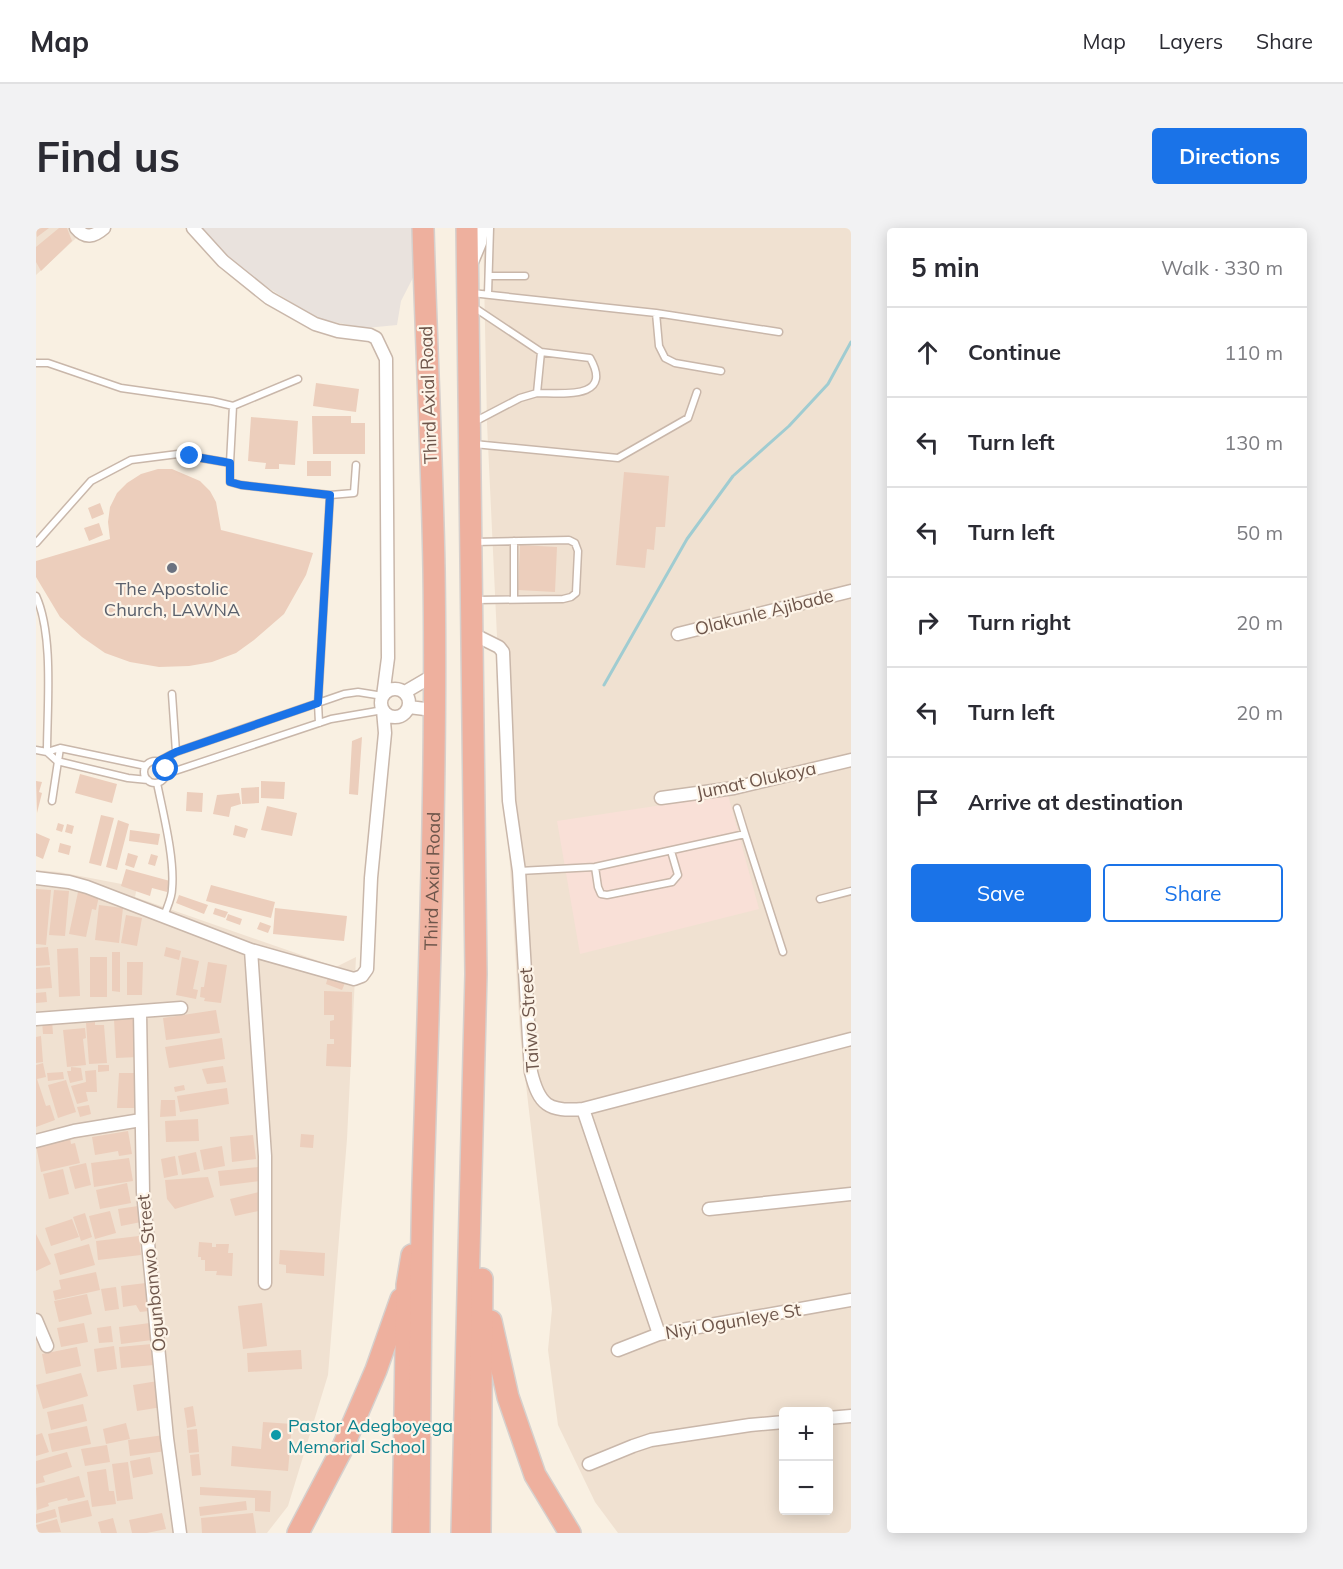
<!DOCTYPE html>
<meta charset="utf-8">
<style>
:root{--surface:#fff;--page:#f2f2f3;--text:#2b2b33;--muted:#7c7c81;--line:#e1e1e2;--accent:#1a73e8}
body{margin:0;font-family:Mulish,sans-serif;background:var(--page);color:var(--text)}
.controls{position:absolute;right:18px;bottom:18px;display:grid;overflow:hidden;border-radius:6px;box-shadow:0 3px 15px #0003}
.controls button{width:54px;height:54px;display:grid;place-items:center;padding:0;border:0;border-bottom:2px solid var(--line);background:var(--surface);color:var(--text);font:30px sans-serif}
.stop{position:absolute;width:18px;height:18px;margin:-14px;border:4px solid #1a73e8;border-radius:50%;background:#fff}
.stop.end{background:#1a73e8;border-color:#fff;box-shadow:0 2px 6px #0008}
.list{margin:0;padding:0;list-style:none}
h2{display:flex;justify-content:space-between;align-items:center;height:78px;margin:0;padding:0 24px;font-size:26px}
h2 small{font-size:20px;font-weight:400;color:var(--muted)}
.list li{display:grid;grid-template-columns:39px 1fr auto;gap:18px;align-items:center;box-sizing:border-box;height:90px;padding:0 24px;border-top:2px solid var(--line)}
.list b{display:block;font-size:22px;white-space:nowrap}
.list em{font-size:20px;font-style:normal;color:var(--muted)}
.actions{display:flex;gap:12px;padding:18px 24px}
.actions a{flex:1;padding:14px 0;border:2px solid var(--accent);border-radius:6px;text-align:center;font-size:21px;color:var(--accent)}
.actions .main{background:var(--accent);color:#fff}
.icon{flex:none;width:33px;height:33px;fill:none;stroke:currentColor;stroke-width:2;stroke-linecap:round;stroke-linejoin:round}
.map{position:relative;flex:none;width:815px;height:1305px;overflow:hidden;border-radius:6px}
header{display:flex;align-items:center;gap:36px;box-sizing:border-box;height:84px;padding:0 30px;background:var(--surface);border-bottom:2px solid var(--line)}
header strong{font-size:28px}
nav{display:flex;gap:33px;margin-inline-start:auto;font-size:21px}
.intro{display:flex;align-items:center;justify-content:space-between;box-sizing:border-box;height:144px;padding:0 36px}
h1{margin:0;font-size:42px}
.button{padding:15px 27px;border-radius:6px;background:var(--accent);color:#fff;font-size:21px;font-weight:700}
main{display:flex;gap:36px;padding:0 36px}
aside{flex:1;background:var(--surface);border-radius:6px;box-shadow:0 3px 15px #0003}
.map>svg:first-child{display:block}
.residential{fill:#f0e1d1;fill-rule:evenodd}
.commercial{fill:#f9e0d7}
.industrial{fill:#e9e2dd}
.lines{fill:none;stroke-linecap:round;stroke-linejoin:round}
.stream{stroke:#a0ccd1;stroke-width:3}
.building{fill:#eccebc}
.service-casing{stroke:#c9b7aa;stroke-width:9}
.minor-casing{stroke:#c9b7aa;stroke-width:15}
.motorway-casing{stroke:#d6d0cd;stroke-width:24}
.service{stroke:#fff;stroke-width:6}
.minor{stroke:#fff;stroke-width:12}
.motorway{stroke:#eeb09e;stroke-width:21}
.route{stroke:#1a73e8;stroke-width:8}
.worship-dot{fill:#6b7280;stroke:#fdf4e8;stroke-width:2}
.culture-dot{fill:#0f9aa8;stroke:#fdf4e8;stroke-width:2}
.labels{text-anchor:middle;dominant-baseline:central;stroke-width:4.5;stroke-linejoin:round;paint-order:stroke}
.street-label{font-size:18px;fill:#6e564b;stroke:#fdf4e8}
.worship-label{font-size:18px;fill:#5b616d;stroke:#fdf4e8}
.culture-label{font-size:18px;fill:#0d838f;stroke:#fdf4e8;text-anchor:start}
</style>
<header>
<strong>Map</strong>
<nav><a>Map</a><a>Layers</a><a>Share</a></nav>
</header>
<div class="intro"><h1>Find us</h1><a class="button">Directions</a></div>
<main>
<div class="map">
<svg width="815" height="1305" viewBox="0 0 815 1305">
<rect width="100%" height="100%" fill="#f9f0e2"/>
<!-- residential -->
<path class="residential" d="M0 0H51L0 47Z
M447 0H815V1305H582L559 1274 522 1197 512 1122 516 1081 484 805 464 473 451 195ZM748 1184H792V1282H748Z
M0 642 23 644 101 659 99 669 300 739 320 729 311 911 292 1147 252 1278 231 1305H0Z"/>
<!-- commercial -->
<path class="commercial" d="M692 567 723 681 544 726 521 593Z"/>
<!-- industrial -->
<path class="industrial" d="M164 0H384L383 38 365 73 361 97 330 100 282 91 207 44 181 22Z"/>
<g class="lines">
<!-- stream -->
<path class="stream" d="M568 457 651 311 697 248 753 198 792 156 815 114"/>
</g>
<!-- building -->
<path class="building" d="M0 0H13L1 9Z
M23 0H31L36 13 5 43 0 34V19Z
M280 155 323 161 320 184 277 178Z
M276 188H315V195H329V226H277Z
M215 189 262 193 259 237 243 236V241H229L230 235 212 233Z
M271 233H295V248H271Z
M122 241H136L164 253 174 263 180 274 185 302 277 325 270 347 248 386 218 412 200 425 176 434 153 438 123 439 94 434 69 425 46 409 24 389 0 349V333L74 311 72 294 74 279 81 265 91 255 105 246Z
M588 244 633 248 629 299H620L618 322 611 321 609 340 580 337Z
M64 275 68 286 56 291 52 280Z
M63 295 67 307 53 313 48 300Z
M484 317 521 319 519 364 482 362Z
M326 509 322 567 313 566 316 513Z
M44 546 81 556 76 575 39 565Z
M0 553 6 554 3 564 6 565 1 585Z
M225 553 249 554 248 571 225 570Z
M223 559V575L206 576 205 560Z
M151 564 167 565 166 584 150 583Z
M203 565 205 576 195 579 193 589 177 586 181 567Z
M231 578 261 585 256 608 225 602Z
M65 587 78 590 65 638 53 635Z
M82 592 93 596 81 642 70 639Z
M22 595 28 597 26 604 20 602Z
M31 596 38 598 36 606 29 604Z
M199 597 212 601 209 610 197 607Z
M94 602 124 606 122 617 93 613Z
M0 605 14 611 7 631 0 628Z
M24 615 35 618 33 627 22 624Z
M92 625 102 628 98 640 89 637Z
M115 626 122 628 119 638 112 636Z
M90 641 134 653 131 664 116 660 114 668 85 658Z
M175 657 239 674 235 690 170 673Z
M0 661 15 662 10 717 0 716Z
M18 662 33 663 29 708 13 707Z
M42 664 63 668 60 682 56 681 50 709 33 706Z
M143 667 172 677 168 686 140 675Z
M63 677 87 680 83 715 59 712Z
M179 680 192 684 189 690 177 686Z
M239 680 311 688 308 713 237 706Z
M192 686 206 691 204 697 190 692Z
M90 687 106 690 101 718 85 715Z
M224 694 235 698 232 705 221 701Z
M12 719 14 737 0 738V720Z
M130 719 145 723 143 732 128 728Z
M42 720 44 768 23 769 21 721Z
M76 724H84V764L76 763Z
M54 729H71V769H54Z
M146 729 163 733 157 761 162 762 160 771 140 767Z
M91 734H107L106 767H91Z
M172 734 191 737 185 775 168 773 169 770 164 769 165 759H168Z
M14 739 16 760 0 761V740Z
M292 749 309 755 306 762 290 756Z
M288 763 316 764 315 839 290 838 291 816H298V811H294V793L298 792V787H288Z
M10 764 11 774 0 775V765Z
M180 782 184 805 130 812 127 790Z
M99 790 102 829 80 830 78 791Z
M16 792 17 806H7L6 793Z
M59 794V797H68L71 835 53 836 50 795Z
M49 800 50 810 47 811 50 837 31 839 27 802Z
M5 808 7 834 0 835V809Z
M186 810 189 831 133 840 129 819Z
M7 835 10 849 1 851 10 878 14 877 19 892 0 899V837Z
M62 837H73V843L62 844Z
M187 838 190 854 171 856 166 841Z
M35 839 45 840 47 852 34 855 31 843H35Z
M60 842 61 864H50L52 873 41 876 35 858 50 854 49 843Z
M27 844 28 851 12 853 11 845Z
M83 845H103L102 880H81Z
M30 852 40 884 22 890 12 857Z
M148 857 149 862 139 864 138 859Z
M191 860 193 876 144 884 141 868Z
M125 872H139L140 888 124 889Z
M53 877 55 886 44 889 41 879Z
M162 891 163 913 130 914 129 893Z
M92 903 96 926 83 928 82 923 59 927 56 909Z
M265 906 278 907 277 920 264 919Z
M217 907 220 931 196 934 194 909Z
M34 910 35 916 39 915 44 935 5 944 0 917Z
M186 918 189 938 168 942 164 922Z
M160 924 164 943 146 947 142 928Z
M139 928 142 947 128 950 125 931Z
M93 930 97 953 58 959 55 935Z
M50 935 55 957 39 961 33 939Z
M222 939 224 953 184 958 182 943Z
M27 941 33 966 13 971 7 946Z
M172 949 178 969 139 981 131 971 129 952Z
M91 955 95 975 64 981 60 962Z
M223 964 227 982 199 988 194 971Z
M102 978 105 994 85 998 82 981Z
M74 983 80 1005 59 1011 53 988Z
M49 985 56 1009 45 1013 37 989Z
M36 991 43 1009 15 1018 9 1000Z
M0 1006 15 1036 0 1043Z
M103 1008 105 1027 62 1032 60 1013Z
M163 1014 176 1015V1019H180V1016H193L192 1025H197L196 1048 180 1047 181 1043H169V1032H165V1029H162Z
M53 1016 59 1037 24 1047 18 1026Z
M244 1022 289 1025 288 1048 250 1045V1037L243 1036Z
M60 1044 64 1062 19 1072 17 1063 25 1061 23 1052Z
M110 1055 113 1083 104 1084 100 1077 87 1079 85 1058Z
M80 1059 83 1081 69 1083 65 1061Z
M51 1066 56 1086 23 1094 18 1073Z
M226 1075 231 1118 207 1121 202 1078Z
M48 1095 52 1114 25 1119 21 1100Z
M114 1095 116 1112 85 1116 83 1099Z
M75 1098 77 1114 63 1115 61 1100Z
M116 1116 118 1137 85 1140 83 1119Z
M78 1118 81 1141 61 1144 58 1121Z
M41 1119 45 1138 10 1146 6 1126Z
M265 1122 266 1141 212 1144 211 1125Z
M45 1145 52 1168 7 1181 0 1157Z
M122 1153 126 1179 101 1183 97 1157Z
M47 1176 51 1193 15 1202 11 1184Z
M157 1178 160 1198 151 1200 148 1180Z
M227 1194 256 1196 252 1243 195 1238 196 1218 225 1221Z
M90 1195 94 1211 70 1216 67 1201Z
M51 1198 55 1216 16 1224 12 1206Z
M161 1201 163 1224 153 1225 151 1202Z
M6 1205 13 1224 0 1228V1207Z
M128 1207 130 1223 94 1228 92 1212Z
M71 1217 74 1234 49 1238 45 1221Z
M31 1224 36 1239 7 1248 9 1254 0 1256V1233Z
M163 1226 165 1247 156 1248 154 1227Z
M114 1229 117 1246 97 1250 94 1233Z
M92 1234 97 1271 81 1273 76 1236Z
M70 1241 73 1263H78L80 1276 56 1279 51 1244Z
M43 1248 49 1269 32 1273 31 1270 12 1275 13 1278 1 1282 0 1260Z
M164 1259 235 1263 234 1284 219 1283V1270L164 1267Z
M52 1272 56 1288 25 1295 22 1279Z
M210 1273 211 1282 164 1288 163 1279Z
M19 1281 21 1289 0 1295V1286Z
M126 1285 130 1301 111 1305H96L93 1292Z
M217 1285 220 1305H166L165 1290Z
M77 1290 81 1305H65L62 1294Z
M21 1291 25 1304 3 1305 0 1297Z"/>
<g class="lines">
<defs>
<path id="service" d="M453 48H489
M436 65 620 85 743 104
M452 66 454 0
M436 78 505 124 501 165 484 170 438 194
M620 85 623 118 629 130 639 135 685 143
M0 135H12L85 160 176 173 197 178 194 235
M501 165C526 165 578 172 554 130L505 124
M197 178 262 151
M438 216 582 230 652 190 661 164
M294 267 318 265 320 237
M478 313V370
M438 314 533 312 539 315 542 323 540 365 535 369 527 371 440 372
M0 315 55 253 95 232 142 226 194 235V254L205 257 294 267 282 475 283 495
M0 368C18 407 11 480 11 524
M136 466 140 524
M0 522 11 524 24 520 110 538
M11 524 21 533 92 550 112 552
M123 533 140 524 308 466 322 464 347 468
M108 544a11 11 0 1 1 22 0a11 11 0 1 1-22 0Z
M130 546 295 491 347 482
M121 555C127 585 139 631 136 661 136 670 131 679 128 688
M16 573 24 520
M701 580 709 606
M559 639 562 659 565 666 571 667 636 654 642 647 635 623
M483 643 559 639 709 606 747 724
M784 671 815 663"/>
<path id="minor" d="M40 0C49 11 58 9 68 0
M157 0 187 33 233 70 279 96 302 103 334 107 340 110 350 131 352 430 347 468
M436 34 444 15 446 0
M437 406 463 419 467 424 473 573 483 643 495 844C503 877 512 884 547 881L815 811
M642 406 815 363
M345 475a14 14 0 1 1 28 0a14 14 0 1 1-28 0Z
M369 464 398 447
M373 479 397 482
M625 570 698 560 815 532
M0 650 33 654 51 659 215 722 318 751 326 748 331 741 335 650 349 505 347 482
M215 722 229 928V1055
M104 784 107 964 131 1210 144 1305
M0 791 145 780
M547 881 623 1106
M0 913 38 903 105 892
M673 981 815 966
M0 1092 11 1118
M582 1122 623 1106 815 1072
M792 1190 815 1188
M553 1236 597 1218 615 1212 714 1197 748 1194"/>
<g id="motorway">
<path d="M455 1093 472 1169 499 1247 534 1305"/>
<path d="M262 1305 306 1221 340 1142 365 1071"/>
<path d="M367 1305 371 1057 376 1027"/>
<path id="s1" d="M383 1305C384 1189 384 1073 387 957 393 752 401 546 398 341 396 227 390 114 387 0"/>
<path d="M426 1305 440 746 431 0"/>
<path d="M444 1305 446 1051"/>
</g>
</defs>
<!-- service casing -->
<use href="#service" class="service-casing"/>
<!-- minor casing -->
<use href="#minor" class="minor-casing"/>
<!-- motorway casing -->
<use href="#motorway" class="motorway-casing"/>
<!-- service -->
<use href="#service" class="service"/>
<!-- minor -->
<use href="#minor" class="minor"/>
<!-- motorway -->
<use href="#motorway" class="motorway"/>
</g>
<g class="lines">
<!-- route -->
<path class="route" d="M130 541 123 533 140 524 282 475 294 267 205 257 194 254V235L154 228"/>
</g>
<!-- markers -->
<circle class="worship-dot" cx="136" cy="340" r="6"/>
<circle class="culture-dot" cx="240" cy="1207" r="6"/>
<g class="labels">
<!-- street labels -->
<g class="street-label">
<text transform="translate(392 167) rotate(-92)">Third Axial Road</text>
<text transform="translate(728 384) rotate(-14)">Olakunle Ajibade</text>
<text transform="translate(720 552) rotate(-12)">Jumat Olukoya</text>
<text stroke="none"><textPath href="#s1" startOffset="652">Third Axial Road</textPath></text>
<text transform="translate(493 792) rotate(-94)">Taiwo Street</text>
<text transform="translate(115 1045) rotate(-96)">Ogunbanwo Street</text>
<text transform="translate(697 1093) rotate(-10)">Niyi Ogunleye St</text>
</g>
<!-- worship labels -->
<g class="worship-label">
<text x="136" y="360">The Apostolic<tspan x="136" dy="21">Church, LAWNA</tspan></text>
</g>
<!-- culture labels -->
<g class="culture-label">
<text x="252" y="1197">Pastor Adegboyega<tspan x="252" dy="21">Memorial School</tspan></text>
</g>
</g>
</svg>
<div class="controls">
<button>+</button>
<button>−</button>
</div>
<div class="stop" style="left:130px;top:541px"></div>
<div class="stop end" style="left:154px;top:228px"></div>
</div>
<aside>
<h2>5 min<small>Walk · 330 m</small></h2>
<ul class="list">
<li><svg class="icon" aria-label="ahead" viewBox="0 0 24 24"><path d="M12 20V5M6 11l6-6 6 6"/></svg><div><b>Continue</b></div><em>110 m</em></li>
<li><svg class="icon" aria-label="left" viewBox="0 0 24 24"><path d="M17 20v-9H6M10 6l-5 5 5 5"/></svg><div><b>Turn left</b></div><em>130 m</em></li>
<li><svg class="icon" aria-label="left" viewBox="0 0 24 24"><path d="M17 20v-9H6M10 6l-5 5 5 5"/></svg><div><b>Turn left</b></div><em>50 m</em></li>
<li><svg class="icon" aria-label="right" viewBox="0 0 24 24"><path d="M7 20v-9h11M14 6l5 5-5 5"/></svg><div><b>Turn right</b></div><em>20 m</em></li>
<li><svg class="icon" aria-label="left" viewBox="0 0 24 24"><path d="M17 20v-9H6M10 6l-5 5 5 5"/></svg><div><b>Turn left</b></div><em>20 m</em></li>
<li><svg class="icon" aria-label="arrive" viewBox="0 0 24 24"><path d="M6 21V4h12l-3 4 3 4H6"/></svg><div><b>Arrive at destination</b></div></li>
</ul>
<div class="actions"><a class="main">Save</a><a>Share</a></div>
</aside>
</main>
